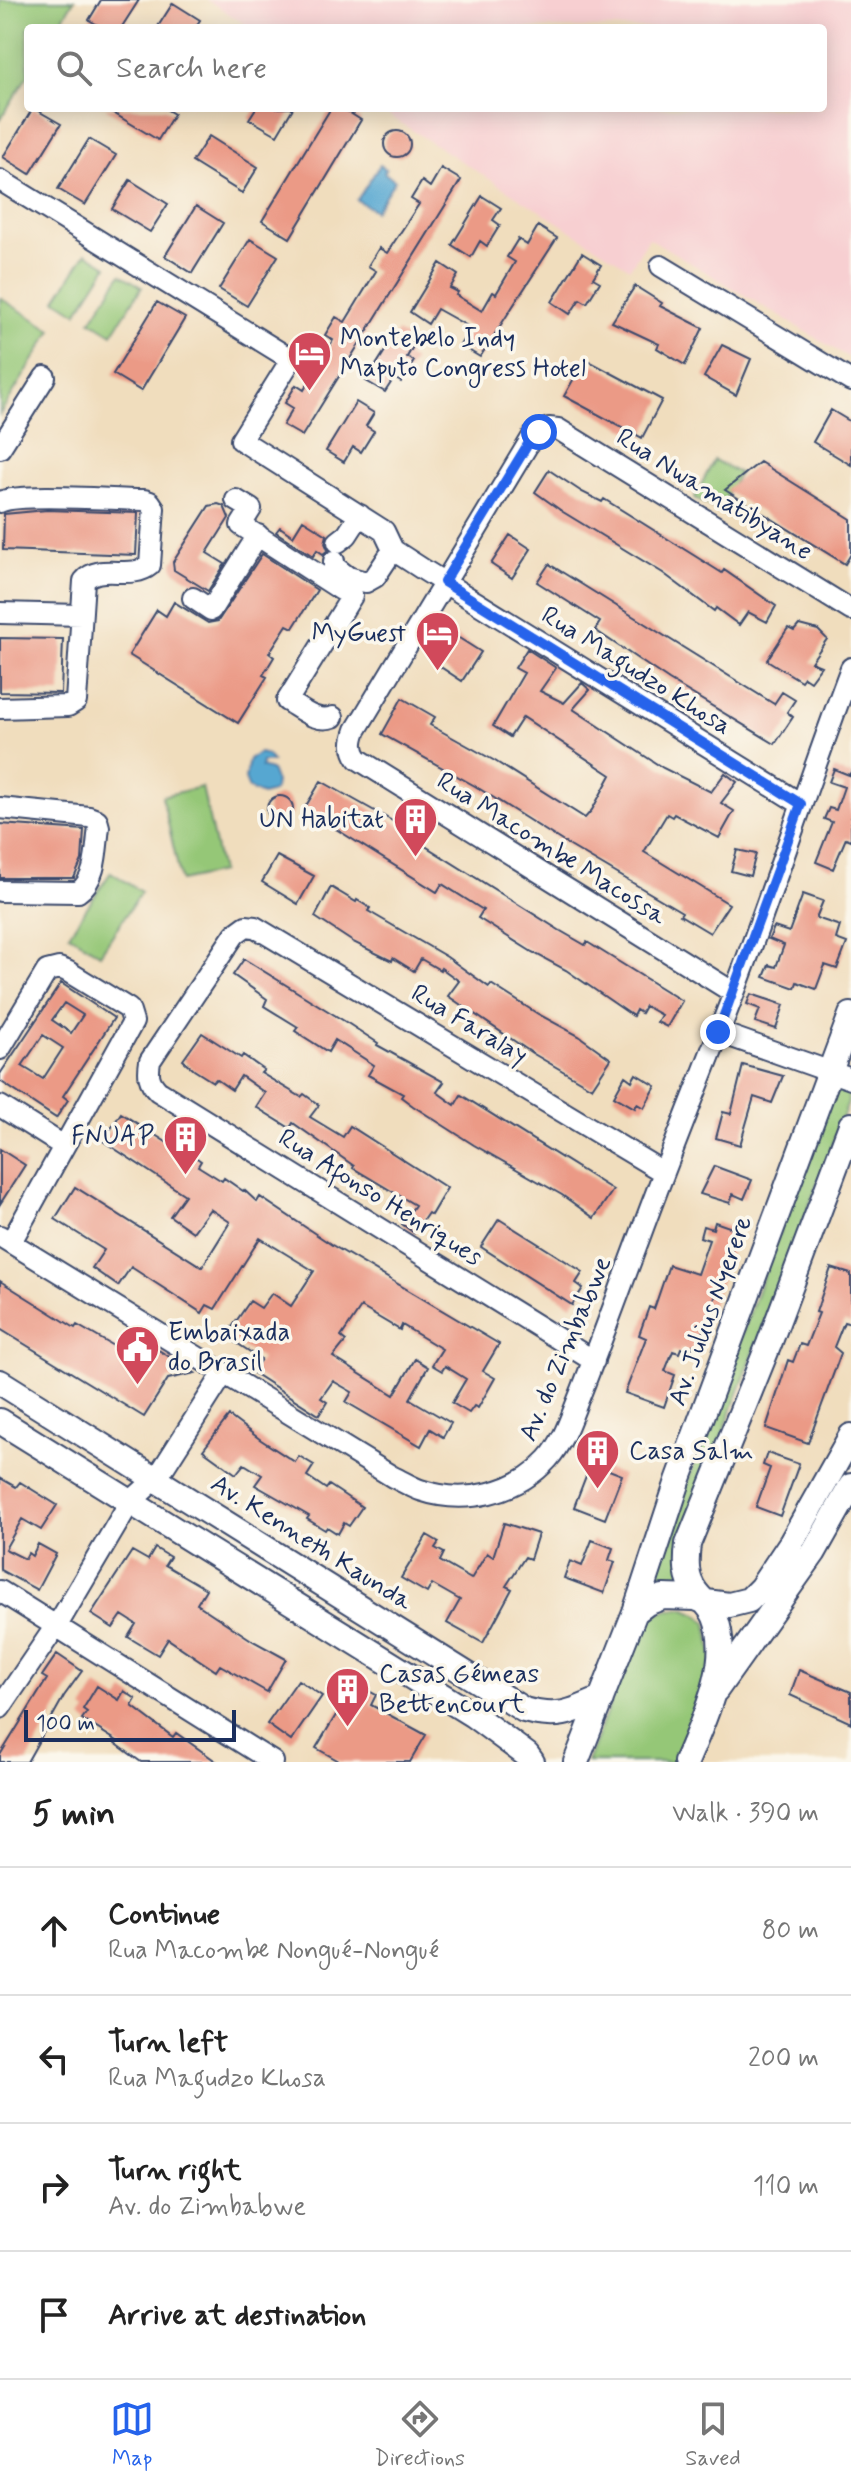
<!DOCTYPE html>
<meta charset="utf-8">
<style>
:root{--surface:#fff;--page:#f2f2f2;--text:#222;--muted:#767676;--line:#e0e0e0;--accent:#2563eb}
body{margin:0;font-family:Mynerve,sans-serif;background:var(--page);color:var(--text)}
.scale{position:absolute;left:24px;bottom:20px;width:212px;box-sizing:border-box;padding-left:8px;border:4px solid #1b2f5e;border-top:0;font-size:22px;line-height:28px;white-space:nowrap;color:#1b2f5e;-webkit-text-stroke:6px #fbf7ec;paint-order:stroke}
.stop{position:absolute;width:24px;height:24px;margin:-18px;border:6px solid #2563eb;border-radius:50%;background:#fff}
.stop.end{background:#2563eb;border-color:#fff;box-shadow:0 2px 8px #0008}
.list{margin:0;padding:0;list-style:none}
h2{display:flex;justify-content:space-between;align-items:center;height:104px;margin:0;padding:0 32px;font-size:34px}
h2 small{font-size:26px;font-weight:400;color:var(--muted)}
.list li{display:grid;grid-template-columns:52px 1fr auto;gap:24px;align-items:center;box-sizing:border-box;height:128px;padding:0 32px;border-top:2px solid var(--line)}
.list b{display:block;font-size:30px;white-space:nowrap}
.list p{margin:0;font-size:26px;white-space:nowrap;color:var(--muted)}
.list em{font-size:26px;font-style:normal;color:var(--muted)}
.icon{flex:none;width:44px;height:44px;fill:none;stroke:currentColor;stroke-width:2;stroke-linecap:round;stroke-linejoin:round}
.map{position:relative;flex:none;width:851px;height:1762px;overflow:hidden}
.search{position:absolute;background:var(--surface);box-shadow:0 4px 20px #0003;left:24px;right:24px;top:24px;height:88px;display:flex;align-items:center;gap:20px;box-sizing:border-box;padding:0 28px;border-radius:8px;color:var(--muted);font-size:30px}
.sheet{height:616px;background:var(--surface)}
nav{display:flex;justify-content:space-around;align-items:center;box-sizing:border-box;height:112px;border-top:2px solid var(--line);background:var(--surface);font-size:22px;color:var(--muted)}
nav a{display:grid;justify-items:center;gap:4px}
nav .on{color:var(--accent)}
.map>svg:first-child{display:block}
.built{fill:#f7cfd1}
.green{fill:#95c777;stroke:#587b6a;stroke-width:2}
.water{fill:#57a7d1;stroke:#396b98;stroke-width:2}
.building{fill:#eb9a86;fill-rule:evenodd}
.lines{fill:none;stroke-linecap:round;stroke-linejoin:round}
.minor-casing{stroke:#3b496c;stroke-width:24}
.major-casing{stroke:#3b496c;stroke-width:28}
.minor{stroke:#fff;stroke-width:20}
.major{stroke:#fff;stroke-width:24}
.route{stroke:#2563eb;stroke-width:10}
.labels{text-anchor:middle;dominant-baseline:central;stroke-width:7;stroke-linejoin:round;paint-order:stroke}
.poi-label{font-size:26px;fill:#1b2f5e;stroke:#fbf7ec;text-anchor:start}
.street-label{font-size:26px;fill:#1b2f5e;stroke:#fbf7ec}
</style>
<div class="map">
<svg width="851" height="1762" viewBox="0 0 851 1762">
<rect width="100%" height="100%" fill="#fbf7ec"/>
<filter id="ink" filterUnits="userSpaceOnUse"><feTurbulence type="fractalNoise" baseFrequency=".0125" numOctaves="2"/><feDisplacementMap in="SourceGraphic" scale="16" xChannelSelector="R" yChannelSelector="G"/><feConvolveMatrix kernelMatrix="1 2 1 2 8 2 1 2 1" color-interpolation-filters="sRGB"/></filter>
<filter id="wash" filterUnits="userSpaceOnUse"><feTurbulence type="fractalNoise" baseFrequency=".006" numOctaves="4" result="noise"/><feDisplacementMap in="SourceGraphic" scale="32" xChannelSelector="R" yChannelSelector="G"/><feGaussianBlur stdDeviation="1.8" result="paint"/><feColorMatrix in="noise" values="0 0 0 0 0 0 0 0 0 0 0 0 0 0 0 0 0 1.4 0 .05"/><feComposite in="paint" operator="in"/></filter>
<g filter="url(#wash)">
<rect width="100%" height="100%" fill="#f0ddbd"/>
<!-- built -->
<path class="built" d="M207 0H851V359L649 238 630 268 377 108H823V28H251Z"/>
<!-- green -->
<path class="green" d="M0 0H74L57 28H28V75L0 120Z
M86 253 107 266 77 313 56 300Z
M121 274 142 287 112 334 91 321Z
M0 298 52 330 0 414Z
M714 460 739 473 719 511 694 498Z
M202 787 221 872 181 881 162 796Z
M111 872 141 892 100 954 69 934Z
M838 1090 848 1094V1103L681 1544 683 1591 646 1597 830 1093Z
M683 1608 698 1614 707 1623 713 1658 675 1762H587L640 1629C653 1613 663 1610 683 1608Z"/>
<!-- water -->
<path class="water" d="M380 165 386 169 384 173 395 180 375 211 357 200Z
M259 753 267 755 272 762H262L261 767 271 770 276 783 273 792 262 795 249 789 245 779 249 759Z"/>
<g id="blocks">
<!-- building -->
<path class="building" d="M101 0H139L121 28H103L89 20Z
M173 3 200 20 195 28H157Z
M33 108 61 124 30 174 3 157Z
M105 108H164L174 114 158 140Z
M256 108H293L277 135 249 119Z
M331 108H342L361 120 290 238 262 221Z
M384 144a13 13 0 1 1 26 0a13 13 0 1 1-26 0Z
M209 136 258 167 242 193 192 162Z
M89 139 116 155 85 205 58 189Z
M441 168 461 180 302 436 283 425 293 408 285 403 296 385 304 390 333 340 325 335 336 317 345 322 376 271 368 266 379 248 387 253 419 204 411 199 422 181 430 187Z
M130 180 168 204 150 232 112 209Z
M482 196 501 208 493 220 500 225 487 246 480 241 471 257 452 245Z
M196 206 223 223 192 273 165 256Z
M538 226 557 238 480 357 460 345 471 328 437 309 428 324 410 312 440 263 458 275 450 288 458 292 456 295 482 311 493 292 496 294 515 262 507 257 518 239 527 245Z
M250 239 278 256 247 306 219 289Z
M582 253 601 265 593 278 600 282 587 303 580 299 570 314 552 302Z
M635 286 662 303 660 306 703 328 685 365 657 348 659 344 612 322Z
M157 302 185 318 141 391 113 374Z
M397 332 415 343 407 357 414 361 401 382 394 378 385 392 366 381Z
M722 345 751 359 736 395 704 377Z
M585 359 662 400 642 438 564 396Z
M356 402 374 413 366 426 374 431 361 452 353 447 344 462 326 451Z
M831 410 851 422V465L813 442Z
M760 462 851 519V554L845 564 725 490Z
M549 470 582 492 602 502 604 499 722 573 724 570 776 606 767 622 748 612 739 625 716 608 714 611 663 573 563 512 535 492Z
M218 504 224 506 229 518 207 553 225 564 208 591 174 570 173 562 209 506Z
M47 510 138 513 136 555 3 550 4 514Z
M303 520 327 535 325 543 328 550 323 554 317 550 313 556 276 532 280 527 293 536Z
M510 535 531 549 512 578 491 564Z
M262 554 317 590 293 628 287 625 269 653 274 657 263 675 267 677 238 723 129 655 157 610 166 616 174 602 208 623 218 621Z
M549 564 774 704 782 692 795 700 787 712 793 717 775 744 669 680 595 630 600 622 537 582Z
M799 625 818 630 827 639 811 662 821 666 810 681 804 677 801 681 767 660 788 628 794 631Z
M448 631 481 652 462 681 430 660Z
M0 638 63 639 61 693 0 692Z
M527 649 556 668 540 691 564 703 582 683 590 690 573 709 663 768 711 792 725 773 737 782 721 803 734 811 719 838 674 814 672 817 667 814 644 852 729 904 710 933 680 915 682 912 570 846 475 786 382 734 402 698 435 717 430 725 495 761 585 818 592 810 611 775 523 717 510 737 493 726 524 673 515 668Z
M834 769 849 775 851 772V840L846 838 833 869 816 862 832 822 824 819 829 808 836 810 844 787 829 782Z
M321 781 396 823 412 834 411 837 559 930 585 945 587 942 682 1001 667 1027 657 1022 661 1015 645 1006 641 1013 636 1010 633 1016 566 970 532 952 478 918 483 910 442 884 437 892 304 809Z
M267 809a13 13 0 1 1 26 0a13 13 0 1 1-26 0Z
M0 824 84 830 82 860 74 878H0Z
M737 850 756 854 750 876 731 871Z
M277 856 314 876 298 904 262 882Z
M331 887 356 902 357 900 370 908 368 911 447 957 489 987 491 984 538 1014 579 1036 611 1059 592 1088 532 1053 448 996 459 981 441 968 440 970 421 959 414 971 393 958 392 961 353 942 315 917Z
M803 894 823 901 816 918 840 926 836 939 847 943 837 969 825 965 816 989 797 982 795 988 764 977 769 965 776 967 784 945 769 939 774 927 789 932Z
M244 959 349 1024 378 1043 377 1045 444 1082 437 1092 455 1105 461 1095 613 1190 594 1218 562 1195 474 1145 413 1106 401 1097 403 1094 368 1075 374 1065 335 1040 328 1052 295 1031 298 1027 264 1006 267 999 233 975Z
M61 983 114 1018 63 1096 68 1100 56 1118 0 1081V1074ZM64 1003 83 1015 71 1033 52 1020ZM43 1035 63 1048 43 1079 22 1066Z
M751 994 784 1005 776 1029 755 1022 760 1009 747 1004Z
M202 1033 241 1058 243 1055 264 1070 261 1073 301 1097 304 1094 319 1105 310 1117 343 1137 350 1126 447 1188 431 1215 428 1213 414 1233 402 1224 415 1205 353 1168 354 1166 293 1123 290 1128 256 1107 265 1093 241 1076 232 1090 216 1079 213 1082 194 1070 183 1060Z
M743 1065 783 1076 772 1103 754 1097 740 1145 716 1138 723 1112 731 1114Z
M636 1074 656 1086 644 1108 637 1104 635 1108 614 1096 625 1076 632 1081Z
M121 1113 177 1149 180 1146 201 1161 198 1166 222 1181 224 1178 243 1191 244 1190 257 1202 260 1197 332 1245 499 1344 483 1371 495 1378 478 1408 474 1406 469 1413 452 1403 466 1379 445 1366 442 1371 432 1365 442 1349 402 1325 400 1330 361 1307 341 1337 346 1341 333 1357 394 1395 415 1359 428 1367 410 1399 451 1423 443 1437 430 1429 421 1446 346 1402 352 1392 333 1381 321 1398 327 1402 319 1415 252 1372 261 1359 226 1336 250 1301 261 1308 272 1293 291 1306 314 1271 260 1238 215 1309 207 1305 202 1313 131 1267 118 1286 92 1268 104 1250 55 1219 75 1187 202 1267 230 1222 210 1209 193 1232 170 1216 185 1195 103 1141Z
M0 1149 25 1165 0 1204Z
M714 1166 752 1180 744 1199 733 1194 730 1203 700 1194Z
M499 1219 583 1272 576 1283 583 1288 572 1305 481 1247Z
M715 1222 738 1230 698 1347 693 1345 691 1352 681 1348 679 1353 673 1351 665 1371 675 1375 664 1407 625 1393 646 1338 639 1335 649 1307 654 1309 669 1265 697 1274 709 1240 700 1237 703 1226 713 1229Z
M831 1268 851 1274V1324L844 1322 834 1347 841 1353 808 1443 766 1428 788 1360 793 1362 800 1344 806 1346 819 1313 816 1312Z
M0 1281 75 1328 77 1325 134 1358 144 1341 195 1373 168 1379 144 1417 0 1329Z
M229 1416 261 1440 295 1462 299 1456 314 1465 307 1476 326 1489 329 1485 362 1507 349 1526 344 1523 338 1534 327 1527 325 1530 307 1519 309 1516 255 1485 262 1475 244 1464 236 1474 203 1450Z
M767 1453 799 1464 780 1516 756 1507 770 1468 763 1465Z
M591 1463 622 1475 605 1519 574 1507Z
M0 1478 16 1487 20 1482 57 1505 41 1530 22 1519 5 1549 25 1559 28 1553 32 1556 38 1544 56 1554 37 1590 0 1570Z
M504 1523 538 1534 530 1559 525 1557 506 1586 512 1589 483 1643 447 1623 460 1600 432 1584 427 1593 401 1578 427 1535 439 1542 435 1548 444 1553 440 1561 471 1579 487 1553 493 1557Z
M592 1540 613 1548 609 1560 615 1562 604 1593 564 1578 570 1561 582 1566Z
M155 1548 170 1557 165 1565 206 1589 197 1604 253 1641 286 1659 267 1692 220 1665 216 1671 168 1639 158 1655 128 1637 136 1624 122 1615 113 1628 91 1614 132 1551 148 1560Z
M57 1654 82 1671 64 1696 27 1762H0V1755L47 1679 42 1676Z
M799 1670 851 1692V1723L790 1695Z
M298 1680 322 1696 291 1741 267 1724Z
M97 1686 119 1700 124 1691 136 1699 132 1706 173 1737 176 1733 217 1762H141L115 1743 117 1741 82 1719 87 1712 83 1709Z
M362 1687 376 1695 371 1705 426 1735 410 1762H341L316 1748 350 1692 357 1696Z"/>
</g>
</g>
<g filter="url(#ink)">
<use href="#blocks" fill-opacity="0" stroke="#3b496c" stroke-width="2"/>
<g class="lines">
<defs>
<path id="minor" d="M0 180 284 355 289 363 241 440 384 531 393 550 424 570 801 804
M661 266 851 381
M0 448 45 377
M236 500 251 509 241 525 340 589
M0 502C19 492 116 500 144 500L150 502 154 508 150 565C131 581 99 562 84 581L76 701 68 706 0 708
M338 542 347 535 360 515
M334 561V566L348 577 366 582 375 577 393 550
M193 598 211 610 258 535
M0 613 81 615
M333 717C316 723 301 709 287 701L352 596 340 589 348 577
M0 808 89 817 97 820 99 827C96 848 97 880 78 892L0 891
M734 993 358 759C351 749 352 741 356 730L533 436 549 428 558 429 851 610
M718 1032 851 1079
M0 1049 47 971 59 968 67 971 129 1009 133 1022 11 1242
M0 1106 62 1145
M0 1236 393 1477C402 1481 411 1487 420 1490 464 1505 516 1494 548 1459 564 1441 571 1417 580 1395 601 1342 620 1289 640 1236 670 1154 703 1074 734 993 775 886 810 776 851 668
M594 1361 158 1091C148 1081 148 1074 150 1061L235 934 246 926 255 927 663 1172
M0 1591 273 1762
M0 1708 62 1617 130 1502 157 1478 224 1373"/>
<path id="major" d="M0 1382 524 1710C557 1719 570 1713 601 1699
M0 1421 473 1715 527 1755 532 1762
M635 1612 647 1603 663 1597 696 1598 706 1602 729 1605 749 1600 761 1588 791 1543 851 1436
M716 1690 814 1552 851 1486
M576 1762 635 1612 678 1481 851 1015
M686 1762C703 1721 733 1661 715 1617 711 1607 703 1601 696 1592 685 1578 686 1561 688 1544L769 1344 851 1125"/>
</defs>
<!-- minor casing -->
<use href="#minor" class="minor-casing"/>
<!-- major casing -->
<use href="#major" class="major-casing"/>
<!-- minor -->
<use href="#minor" class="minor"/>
<!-- major -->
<use href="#major" class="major"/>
</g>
</g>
<g class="lines" filter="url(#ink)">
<!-- route -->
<path class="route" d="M539 432 533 436 444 582 801 804 718 1032"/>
</g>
<!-- icons -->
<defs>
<symbol id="hotel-pin" viewBox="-11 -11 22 30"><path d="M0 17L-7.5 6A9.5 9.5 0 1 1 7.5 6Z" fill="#d1495b" stroke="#fbf7ec"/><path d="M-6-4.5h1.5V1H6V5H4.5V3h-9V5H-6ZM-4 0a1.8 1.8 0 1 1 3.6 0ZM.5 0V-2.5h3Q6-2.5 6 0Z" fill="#fff"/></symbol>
<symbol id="building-pin" viewBox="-11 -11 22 30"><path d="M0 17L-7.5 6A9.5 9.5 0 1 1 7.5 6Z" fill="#d1495b" stroke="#fbf7ec"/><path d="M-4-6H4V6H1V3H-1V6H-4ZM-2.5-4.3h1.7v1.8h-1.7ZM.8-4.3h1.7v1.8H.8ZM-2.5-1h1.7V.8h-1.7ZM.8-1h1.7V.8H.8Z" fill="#fff"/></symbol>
<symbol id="civic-pin" viewBox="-11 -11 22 30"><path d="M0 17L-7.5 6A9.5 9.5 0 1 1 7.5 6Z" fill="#d1495b" stroke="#fbf7ec"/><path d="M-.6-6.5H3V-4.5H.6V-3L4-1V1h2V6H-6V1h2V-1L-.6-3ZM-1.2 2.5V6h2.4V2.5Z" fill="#fff"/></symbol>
</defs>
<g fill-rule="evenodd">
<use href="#hotel-pin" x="284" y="328" width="51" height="69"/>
<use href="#hotel-pin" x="412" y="608" width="51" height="69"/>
<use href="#building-pin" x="390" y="794" width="51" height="69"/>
<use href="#building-pin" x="160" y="1112" width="51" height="69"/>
<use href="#civic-pin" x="112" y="1322" width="51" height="69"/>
<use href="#building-pin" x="572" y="1426" width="51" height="69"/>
<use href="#building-pin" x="322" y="1664" width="51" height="69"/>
</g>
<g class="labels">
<!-- poi labels -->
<g class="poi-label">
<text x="340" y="339">Montebelo Indy<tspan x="340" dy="30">Maputo Congress Hotel</tspan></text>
<text x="406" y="634" text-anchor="end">MyGuest</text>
<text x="384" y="820" text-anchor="end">UN Habitat</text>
<text x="154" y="1137" text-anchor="end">FNUAP</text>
<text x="168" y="1333">Embaixada<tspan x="168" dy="30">do Brasil</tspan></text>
<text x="629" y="1452">Casa Salm</text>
<text x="379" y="1675">Casas Gémeas<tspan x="379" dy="30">Bettencourt</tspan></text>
</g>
<!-- street labels -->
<g class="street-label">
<text transform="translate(714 495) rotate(32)">Rua Nwamatibyane</text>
<text transform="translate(636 671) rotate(32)">Rua Magudzo Khosa</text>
<text transform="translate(551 849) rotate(32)">Rua Macombe Macossa</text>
<text transform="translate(469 1025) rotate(31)">Rua Faralay</text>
<text transform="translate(380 1198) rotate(32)">Rua Afonso Henriques</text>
<text transform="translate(711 1311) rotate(-70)">Av. Julius Nyerere</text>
<text transform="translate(566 1349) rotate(-67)">Av. do Zimbabwe</text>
<text transform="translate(311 1543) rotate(32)">Av. Kenneth Kaunda</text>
</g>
</g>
</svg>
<div class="scale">100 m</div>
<div class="stop" style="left:539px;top:432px"></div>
<div class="stop end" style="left:718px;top:1032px"></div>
<div class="search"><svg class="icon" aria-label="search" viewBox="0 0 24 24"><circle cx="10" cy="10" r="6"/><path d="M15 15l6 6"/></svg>Search here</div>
</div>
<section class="sheet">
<h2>5 min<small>Walk · 390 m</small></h2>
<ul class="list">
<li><svg class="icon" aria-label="ahead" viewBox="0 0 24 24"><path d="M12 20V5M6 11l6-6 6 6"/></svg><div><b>Continue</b><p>Rua Macombe Nongué-Nongué</p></div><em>80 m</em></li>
<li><svg class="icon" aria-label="left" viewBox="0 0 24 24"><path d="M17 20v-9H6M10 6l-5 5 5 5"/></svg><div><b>Turn left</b><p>Rua Magudzo Khosa</p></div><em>200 m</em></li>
<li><svg class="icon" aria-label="right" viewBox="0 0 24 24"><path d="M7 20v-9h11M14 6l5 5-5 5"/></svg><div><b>Turn right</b><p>Av. do Zimbabwe</p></div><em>110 m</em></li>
<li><svg class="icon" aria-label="arrive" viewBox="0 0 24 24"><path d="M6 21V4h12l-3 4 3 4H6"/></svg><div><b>Arrive at destination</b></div></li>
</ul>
</section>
<nav>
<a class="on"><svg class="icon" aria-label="map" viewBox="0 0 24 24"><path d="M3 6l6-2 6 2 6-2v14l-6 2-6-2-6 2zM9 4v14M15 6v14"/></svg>Map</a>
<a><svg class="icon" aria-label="directions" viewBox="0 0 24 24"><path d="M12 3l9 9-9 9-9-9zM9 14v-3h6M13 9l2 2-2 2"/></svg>Directions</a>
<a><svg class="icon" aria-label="saved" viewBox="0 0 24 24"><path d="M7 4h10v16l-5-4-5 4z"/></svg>Saved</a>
</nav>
